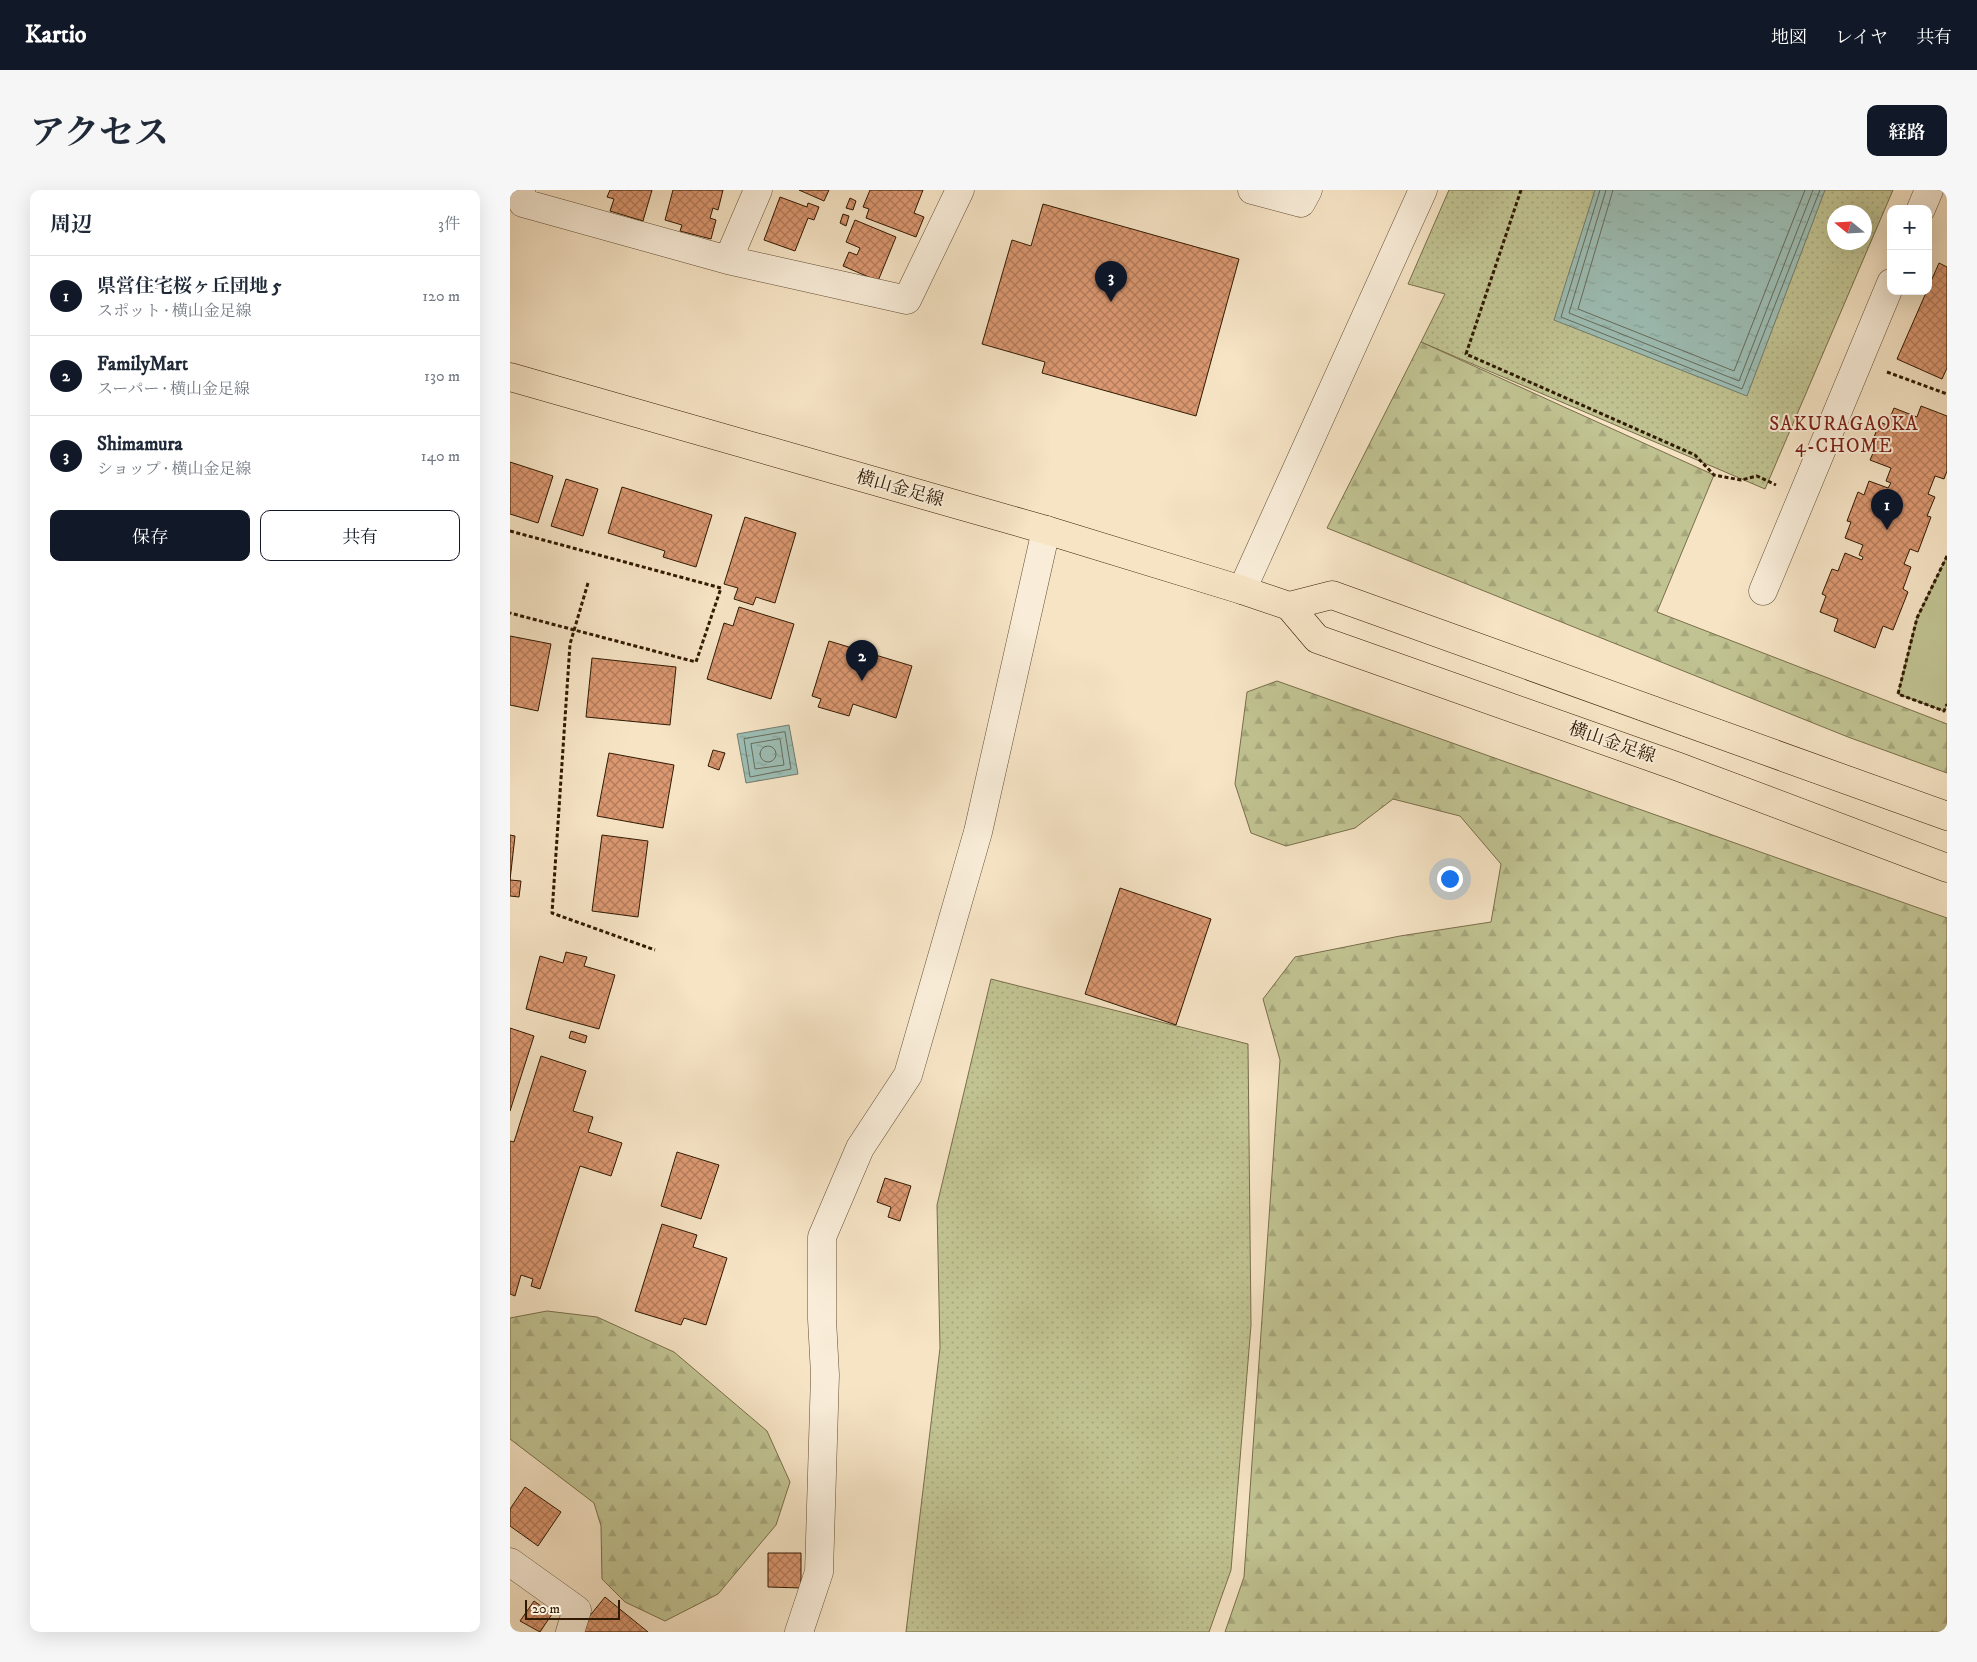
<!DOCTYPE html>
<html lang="ja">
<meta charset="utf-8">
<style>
:root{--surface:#fff;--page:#f6f6f7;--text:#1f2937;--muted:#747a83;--line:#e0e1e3;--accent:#111827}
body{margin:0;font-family:"IM FELL DW Pica","Noto Serif JP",serif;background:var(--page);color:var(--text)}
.controls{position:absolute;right:15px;top:15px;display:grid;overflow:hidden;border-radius:10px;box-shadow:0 5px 20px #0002}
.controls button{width:45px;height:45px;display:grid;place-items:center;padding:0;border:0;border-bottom:1px solid var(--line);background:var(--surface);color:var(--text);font:25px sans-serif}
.compass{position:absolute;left:1317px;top:15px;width:45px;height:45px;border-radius:50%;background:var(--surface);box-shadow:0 5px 20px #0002;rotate:288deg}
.scale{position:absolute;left:15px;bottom:12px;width:95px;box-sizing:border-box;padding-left:5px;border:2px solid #311a02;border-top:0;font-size:14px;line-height:18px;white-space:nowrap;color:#311a02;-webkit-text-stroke:4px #f9edd9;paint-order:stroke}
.you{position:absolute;left:939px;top:688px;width:18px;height:18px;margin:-12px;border:4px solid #fff;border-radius:50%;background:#1a73e8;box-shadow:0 0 0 8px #1a73e833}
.badge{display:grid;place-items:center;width:32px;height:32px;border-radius:50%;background:var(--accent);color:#fff;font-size:16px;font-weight:700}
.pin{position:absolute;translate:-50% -41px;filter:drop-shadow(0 1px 2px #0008)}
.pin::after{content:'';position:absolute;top:26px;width:18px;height:15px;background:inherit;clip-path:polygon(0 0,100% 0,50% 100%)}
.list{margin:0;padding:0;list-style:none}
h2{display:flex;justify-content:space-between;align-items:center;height:65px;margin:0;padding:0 20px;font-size:21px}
h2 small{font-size:16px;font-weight:400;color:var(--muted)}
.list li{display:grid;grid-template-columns:32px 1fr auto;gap:15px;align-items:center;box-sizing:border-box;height:80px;padding:0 20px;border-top:1px solid var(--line)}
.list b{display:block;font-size:19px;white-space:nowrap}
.list p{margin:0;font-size:16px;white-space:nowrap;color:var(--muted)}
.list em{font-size:16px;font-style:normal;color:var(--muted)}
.actions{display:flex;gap:10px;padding:15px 20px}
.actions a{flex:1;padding:11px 0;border:1px solid var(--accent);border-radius:10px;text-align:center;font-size:18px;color:var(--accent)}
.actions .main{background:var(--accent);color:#fff}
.map{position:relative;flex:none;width:1437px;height:1442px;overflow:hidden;border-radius:10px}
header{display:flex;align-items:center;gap:30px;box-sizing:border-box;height:70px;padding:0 25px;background:var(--accent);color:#fff}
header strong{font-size:24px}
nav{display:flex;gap:28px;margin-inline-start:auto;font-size:18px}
.intro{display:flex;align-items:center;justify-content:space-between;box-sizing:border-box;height:120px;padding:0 30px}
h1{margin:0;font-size:35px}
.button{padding:12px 22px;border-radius:10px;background:var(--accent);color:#fff;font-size:18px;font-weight:700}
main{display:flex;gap:30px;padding:0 30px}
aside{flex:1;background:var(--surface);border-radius:10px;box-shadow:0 5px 20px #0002}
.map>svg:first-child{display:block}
.grass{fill:url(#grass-dots);stroke:#796e4a;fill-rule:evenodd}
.forest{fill:url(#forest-firs);stroke:#796e4a}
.green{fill:#c1c392;stroke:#796e4a}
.water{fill:url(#water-ripples);stroke:#727c6d}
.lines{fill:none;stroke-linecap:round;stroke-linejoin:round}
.shore{stroke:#676c5c;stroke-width:1}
.building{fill:url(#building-cross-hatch);stroke:#311a02}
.minor-casing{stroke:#624c33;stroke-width:29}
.major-casing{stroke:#311a02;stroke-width:29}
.path{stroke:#311a02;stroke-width:3;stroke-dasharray:4 2.5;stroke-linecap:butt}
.minor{stroke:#f9edd9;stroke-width:28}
.major{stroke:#f6e4c5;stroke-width:28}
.labels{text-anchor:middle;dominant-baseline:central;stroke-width:4;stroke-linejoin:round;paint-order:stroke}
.street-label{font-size:18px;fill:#311a02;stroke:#f9edd9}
.neighbourhood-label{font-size:19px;letter-spacing:1px;fill:#7a1f14;stroke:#f9edd9}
</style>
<header>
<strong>Kartio</strong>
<nav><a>地図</a><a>レイヤ</a><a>共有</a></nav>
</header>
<div class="intro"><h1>アクセス</h1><a class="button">経路</a></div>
<main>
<aside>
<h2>周辺<small>3件</small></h2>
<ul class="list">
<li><span class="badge">1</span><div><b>県営住宅桜ヶ丘団地 5</b><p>スポット · 横山金足線</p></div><em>120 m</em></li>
<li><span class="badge">2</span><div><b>FamilyMart</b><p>スーパー · 横山金足線</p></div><em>130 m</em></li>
<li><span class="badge">3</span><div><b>Shimamura</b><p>ショップ · 横山金足線</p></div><em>140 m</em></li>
</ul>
<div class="actions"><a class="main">保存</a><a>共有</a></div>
</aside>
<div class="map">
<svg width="1437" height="1442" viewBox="0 0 1437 1442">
<defs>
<pattern id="grass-dots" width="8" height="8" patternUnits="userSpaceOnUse" patternTransform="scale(1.25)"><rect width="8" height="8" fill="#c1c392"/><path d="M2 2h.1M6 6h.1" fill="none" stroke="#a6a77c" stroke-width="1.8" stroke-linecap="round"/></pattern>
<pattern id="forest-firs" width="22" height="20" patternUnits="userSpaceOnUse" patternTransform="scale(1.25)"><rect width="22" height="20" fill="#c1c392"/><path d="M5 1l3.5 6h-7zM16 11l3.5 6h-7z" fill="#a6a77c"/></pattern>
<pattern id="water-ripples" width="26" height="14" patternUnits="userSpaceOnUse" patternTransform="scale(1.25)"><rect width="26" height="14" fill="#9dbeb5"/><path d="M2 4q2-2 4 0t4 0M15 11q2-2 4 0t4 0" fill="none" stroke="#88a39a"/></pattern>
<pattern id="building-cross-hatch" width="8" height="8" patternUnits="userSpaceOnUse" patternTransform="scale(1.25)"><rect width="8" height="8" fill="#db9871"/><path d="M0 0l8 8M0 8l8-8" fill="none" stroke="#b27b5b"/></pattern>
</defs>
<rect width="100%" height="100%" fill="#f6e4c5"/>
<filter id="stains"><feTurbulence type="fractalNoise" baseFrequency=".004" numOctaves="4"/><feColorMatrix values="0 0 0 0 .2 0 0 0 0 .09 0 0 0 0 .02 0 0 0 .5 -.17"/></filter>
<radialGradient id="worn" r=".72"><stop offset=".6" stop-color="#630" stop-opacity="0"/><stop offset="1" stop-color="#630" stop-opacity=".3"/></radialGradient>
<!-- grass -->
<path class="grass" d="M939 0H1383L1255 299 911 152 935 104 898 94ZM1324 22H1354V52H1324Z
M481 789 738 854 741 1135 721 1380 699 1442H396L430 1158 427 1015Z"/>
<!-- forest -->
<path class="forest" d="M911 152 1204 285 1147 422 1437 534V583L1338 547 817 338Z
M767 491 1437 728V1442H715L734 1387 770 870 753 809 785 767 890 746 981 732 991 674 950 626 883 609 845 638 776 656 741 643 725 594 737 502Z
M37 1121 87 1127 164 1162 257 1241 280 1292 266 1335 208 1404 155 1431 115 1412 92 1389 91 1336 84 1313 0 1249V1128Z"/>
<!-- green -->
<path class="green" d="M1437 366V514L1434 521 1388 504 1407 428Z"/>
<!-- water -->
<path class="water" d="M1085 0H1315L1237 206 1044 130Z
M279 535 288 584 236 593 227 544Z"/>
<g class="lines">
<!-- shore -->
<path class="shore" d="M1090 0 1051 127 1232 199 1310 0
M1096 0 1059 123 1229 191 1303 0
M1103 0 1068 119 1224 181 1295 0
M275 542 281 579 240 587 234 549Z
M270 549 274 575 245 579 241 554Z
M250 564a8 8 0 1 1 16 0a8 8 0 1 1-16 0Z"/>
</g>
<!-- building -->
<path class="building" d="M100 0H142L133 31 100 21 104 9 97 7Z
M163 0H213L208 20 203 18 200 28 206 30 201 49 170 41 172 35 155 30Z
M289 0H319L314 11Z
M360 0H413L404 23 414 27 406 47 356 28 359 19 353 17Z
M270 7 297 17 298 13 309 17 304 30 298 28 285 61 254 50Z
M340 8 346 11 343 20 336 18Z
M533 14 729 69 686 226 532 183 535 172 472 154 502 50 521 56Z
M333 24 339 26 336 36 330 33Z
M345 30 386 47 368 91 333 76 339 62 347 65 350 58 336 52Z
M1429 73 1437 77V178L1432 189 1387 169Z
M1411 216 1437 226V281L1434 289 1425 286 1418 304 1425 307 1417 326 1421 327 1408 362 1400 359 1394 374 1401 377 1393 399 1398 402 1383 440 1373 436 1365 458 1324 441 1328 429 1310 422 1316 406 1312 404 1322 379 1328 381 1335 363 1352 370 1353 367 1349 365 1353 355 1335 348 1341 332 1337 331 1348 302 1354 305 1359 291 1378 298 1381 293 1376 291 1381 278 1360 270 1367 254 1362 252 1370 232 1377 235 1384 218 1407 227Z
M0 272 43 286 28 333 0 324Z
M56 289 88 299 73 346 41 336Z
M112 297 202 325 186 377 153 367 155 361 98 343Z
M235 327 286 343 265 413 246 407 243 415 224 409 228 398 214 394Z
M229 417 284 434 261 509 197 489 214 433 223 436Z
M0 446 41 454 28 521 0 515Z
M319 451 402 476 386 528 343 514 339 526 308 517 311 509 302 506Z
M82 468 166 477 160 535 76 527Z
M203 560 215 563 209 580 198 576Z
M99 563 164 575 153 638 87 626Z
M0 645 5 646 0 690 11 691 9 707 0 706Z
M92 645 138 651 128 727 82 721Z
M610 698 701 729 666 835 575 804Z
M56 762 77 767 74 776 105 785 89 839 16 819 30 766 53 773Z
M0 838 24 846 0 921Z
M61 841 77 846 75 853 59 848Z
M31 866 76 881 63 921 83 927 78 942 112 953 101 986 70 976 30 1099 21 1096 23 1089 11 1085 5 1106 0 1104V951L4 952Z
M167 962 209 975 191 1029 151 1016Z
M375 988 401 996 390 1031 378 1027 381 1017 367 1012Z
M152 1034 187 1045 183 1057 217 1068 196 1135 174 1128 171 1135 125 1121Z
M15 1297 51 1322 28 1356 0 1336V1319Z
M258 1363H291V1398L258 1397Z
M95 1407 138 1442H73L78 1428Z
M24 1411 42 1424 30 1442 10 1431Z"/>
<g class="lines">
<defs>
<path id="minor" d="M11 0 13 13 218 70 397 110 450 0
M742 0 791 13 798 0
M1411 19 1419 0
M218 70 248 0
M732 400 913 0
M1253 401 1381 93
M0 1372 67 1420 60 1442
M289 1442 309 1382 315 1185 312 1129V1047L350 958 398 885 468 642 536 340"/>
<path id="major" d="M0 187 536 340 732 400 779 416 807 449 1169 577 1437 678
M779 416 822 405 1437 626"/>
</defs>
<!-- minor casing -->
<use href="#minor" class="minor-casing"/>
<!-- major casing -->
<use href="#major" class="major-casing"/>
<!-- path -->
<path class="path" d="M1011 0 956 164 1185 265 1204 285 1231 290 1247 286 1266 295
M1377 182 1437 204
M0 341 211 398 186 472 0 423
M1437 366 1407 428 1388 504 1434 521 1437 514
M78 393 60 454 42 723 145 760"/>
<!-- minor -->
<use href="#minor" class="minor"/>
<!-- major -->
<use href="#major" class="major"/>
</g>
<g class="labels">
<!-- street labels -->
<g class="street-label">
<text transform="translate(390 299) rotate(16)">横山金足線</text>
<text transform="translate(1102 553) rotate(19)">横山金足線</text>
</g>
<!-- neighbourhood labels -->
<g class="neighbourhood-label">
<text x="1334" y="234">SAKURAGAOKA<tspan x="1334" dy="22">4-CHOME</tspan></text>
</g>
</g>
<rect width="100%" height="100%" filter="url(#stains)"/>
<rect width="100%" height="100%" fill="url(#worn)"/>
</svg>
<div class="controls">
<button>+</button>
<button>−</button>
</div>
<svg class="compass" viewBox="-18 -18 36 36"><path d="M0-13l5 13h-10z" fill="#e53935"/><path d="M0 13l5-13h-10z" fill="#747a83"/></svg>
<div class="scale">20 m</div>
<div class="you"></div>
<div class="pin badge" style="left:1377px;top:340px">1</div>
<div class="pin badge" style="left:352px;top:491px">2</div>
<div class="pin badge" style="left:601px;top:112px">3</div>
</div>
</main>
